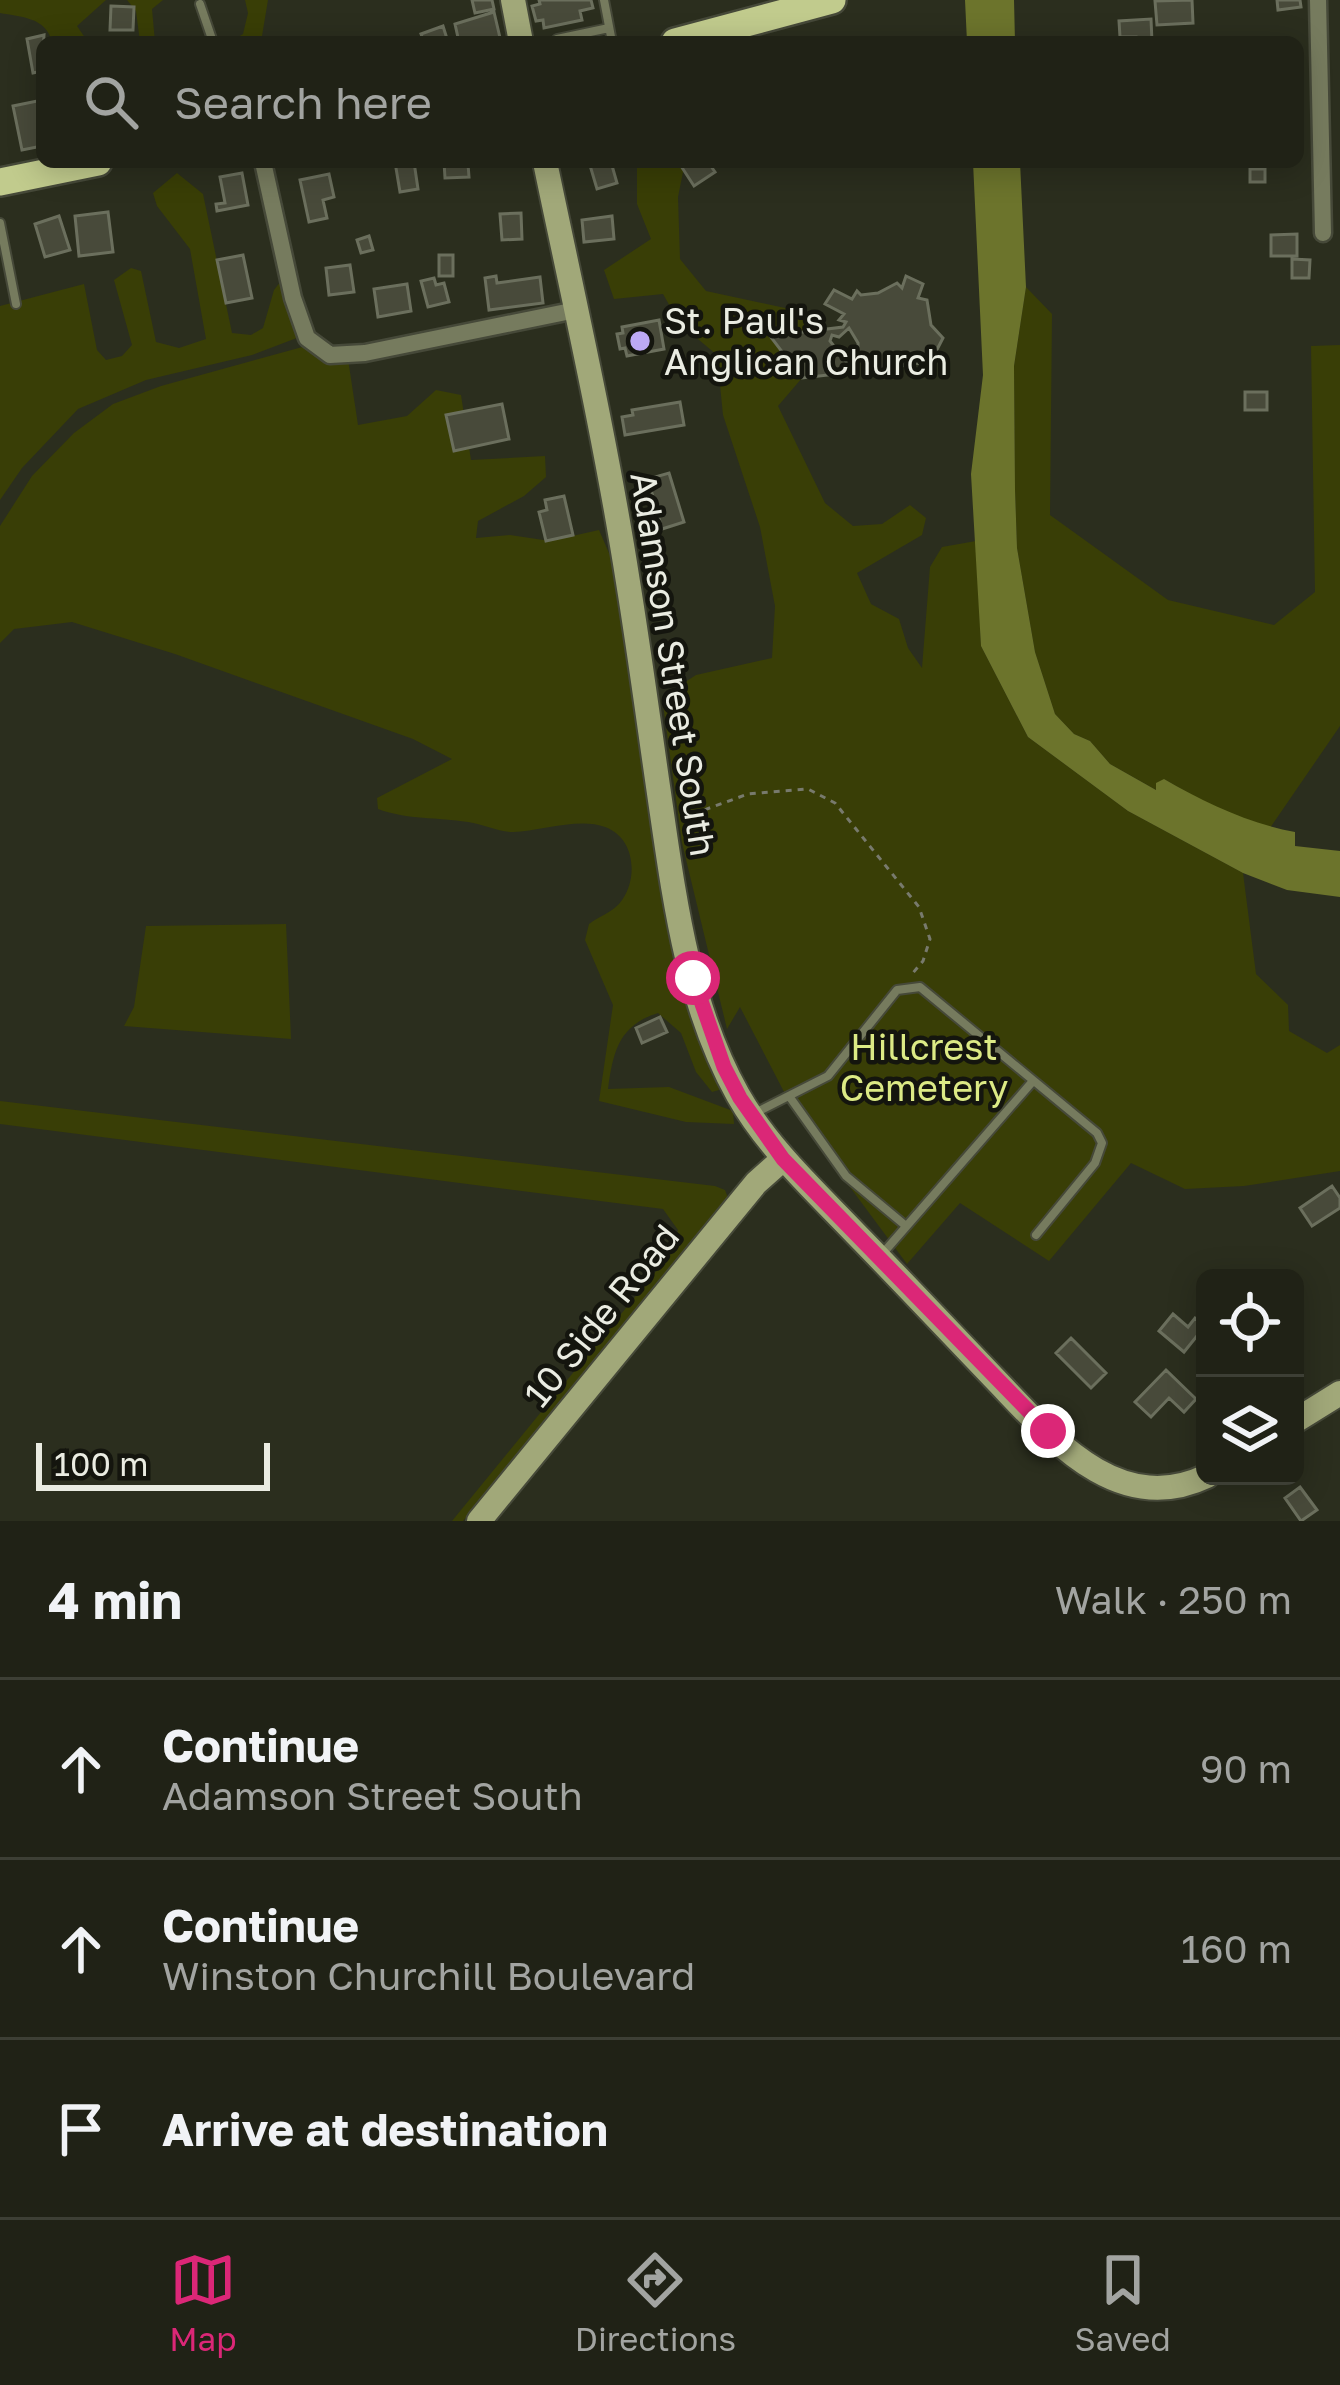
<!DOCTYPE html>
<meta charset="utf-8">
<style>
:root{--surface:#202216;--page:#2d2f23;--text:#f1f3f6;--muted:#a2a4a1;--line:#3d3f35;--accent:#db2777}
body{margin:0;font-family:"Golos Text",sans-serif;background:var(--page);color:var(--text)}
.controls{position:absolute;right:36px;bottom:36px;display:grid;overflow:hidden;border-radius:18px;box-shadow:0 6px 30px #0003}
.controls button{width:108px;height:108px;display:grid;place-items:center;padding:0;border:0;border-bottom:3px solid var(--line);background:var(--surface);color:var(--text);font:60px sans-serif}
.scale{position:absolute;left:36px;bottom:30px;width:234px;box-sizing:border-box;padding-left:12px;border:6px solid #eaece2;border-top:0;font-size:33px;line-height:42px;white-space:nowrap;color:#eaece2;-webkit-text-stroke:9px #14150e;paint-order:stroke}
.stop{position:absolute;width:36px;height:36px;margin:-27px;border:9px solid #db2777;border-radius:50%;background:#fff}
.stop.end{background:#db2777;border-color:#fff;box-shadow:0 3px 12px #0008}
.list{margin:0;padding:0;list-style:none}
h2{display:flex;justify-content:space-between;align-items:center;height:156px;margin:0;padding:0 48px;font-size:51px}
h2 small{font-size:39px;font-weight:400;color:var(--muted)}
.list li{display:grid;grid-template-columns:78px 1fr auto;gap:36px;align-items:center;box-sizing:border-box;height:180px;padding:0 48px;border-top:3px solid var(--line)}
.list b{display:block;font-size:45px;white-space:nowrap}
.list p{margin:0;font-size:39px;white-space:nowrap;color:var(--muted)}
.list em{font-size:39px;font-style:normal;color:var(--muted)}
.icon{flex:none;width:66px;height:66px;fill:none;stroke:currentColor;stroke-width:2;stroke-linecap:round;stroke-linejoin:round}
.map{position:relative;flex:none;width:1340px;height:1521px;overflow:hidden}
.search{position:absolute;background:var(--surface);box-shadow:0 6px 30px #0003;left:36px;right:36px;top:36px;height:132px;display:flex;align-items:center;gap:30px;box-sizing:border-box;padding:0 42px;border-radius:18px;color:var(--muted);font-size:45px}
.sheet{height:696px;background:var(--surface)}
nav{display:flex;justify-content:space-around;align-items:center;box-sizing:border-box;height:168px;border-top:3px solid var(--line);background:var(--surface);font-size:33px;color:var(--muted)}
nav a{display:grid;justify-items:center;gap:6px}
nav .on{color:var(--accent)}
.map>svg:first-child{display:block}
.green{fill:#393e06}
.water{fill:#6c742c}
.building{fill:#484a3a;stroke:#6b6f5d;stroke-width:3}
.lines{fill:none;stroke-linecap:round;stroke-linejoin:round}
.service-casing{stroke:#464939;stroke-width:12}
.minor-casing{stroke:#464939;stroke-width:21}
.secondary-casing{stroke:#464939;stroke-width:28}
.primary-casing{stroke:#464939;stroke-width:32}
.path{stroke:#787a6d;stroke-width:3;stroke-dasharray:6 6;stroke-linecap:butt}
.service{stroke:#767b5e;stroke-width:8}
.minor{stroke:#767b5e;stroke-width:16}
.secondary{stroke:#a1a879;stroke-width:24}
.primary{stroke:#c1cb8d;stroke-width:27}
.route{stroke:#db2777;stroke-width:15}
.poi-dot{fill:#bda9f5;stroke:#14150e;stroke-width:4.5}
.labels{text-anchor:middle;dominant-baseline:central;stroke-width:9;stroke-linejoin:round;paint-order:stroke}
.poi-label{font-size:36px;fill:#eaece2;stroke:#14150e;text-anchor:start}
.street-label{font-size:36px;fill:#eaece2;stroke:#14150e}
.park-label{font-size:36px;fill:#dcea85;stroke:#14150e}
</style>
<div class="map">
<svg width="1340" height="1521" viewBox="0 0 1340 1521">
<rect width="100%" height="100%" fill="#2b2e1e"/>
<!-- green -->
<path class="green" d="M0 0H106L77 26 88 42H52C46 17 21 17 0 13Z
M127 0H163L152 9 155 42H140L136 11Z
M245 0H268L262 36 255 42H230L243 34 248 13Z
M631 162H685L678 197 680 259 706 291 785 308 821 330 771 337 802 378 778 406 825 503 853 526 882 524 910 505 926 518 922 535 857 573 871 604 899 619 908 648 922 668 930 567 942 547 976 541 981 646 1028 737 1128 811 1243 873 1256 974 1288 1005 1289 1031 1327 1053 1340 1045V1171L1244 1186 1185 1189 1131 1163 1049 1261 960 1203 907 1264 795 1113 740 1007 727 1029 682 843 662 697 696 675 772 658 775 606 760 527 723 415 717 355 680 324 663 294 614 299 604 270 651 239 637 204V166Z
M177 173 203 194 232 333 251 335 263 328 274 290 281 281 302 336 252 355 146 380 78 409 22 468 0 500V306L84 284 97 350 106 360 122 356 132 345 114 280 131 268 141 271 156 342 179 348 206 339 190 249 157 206 153 193Z
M1026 287 1052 314 1050 515 1168 600 1274 625 1315 592 1311 346 1340 345V726L1270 828 1211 806 1164 779 1158 791 1110 764 1090 741 1074 734 1055 714 1035 652 1017 548 1015 489 1014 366Z
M306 346 348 359 358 425 407 416 436 390 461 395 471 460 545 456 546 477 524 496 478 521 476 538 510 535 550 541 599 530 612 560 668 919 721 1083 719 1090 712 1092 696 1072 681 1033 658 1013C619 1025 613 1052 608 1089L669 1087 733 1111 734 1124 686 1122 599 1101 613 1005 585 940 589 924C598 917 612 912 619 904 639 881 636 838 605 827 580 817 540 831 513 832 498 832 483 824 468 822 437 817 408 820 378 809L377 798 452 759 413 739 175 654 72 622 14 629 0 643V526L32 476 74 433 113 404 161 386Z
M286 924 291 1039 124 1026 134 1007 146 926Z
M0 1101 715 1186 725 1190 728 1198 463 1521H452L670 1254 678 1230 663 1209 0 1124Z"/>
<!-- water -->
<path class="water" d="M965 0H1014L1015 42H967Z
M973 162H1020L1026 287 1014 366 1015 489 1017 548 1035 652 1055 714 1074 734 1090 741 1110 764 1156 790V783L1164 779C1206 803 1247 823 1295 832V846L1340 851V897L1287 890 1243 873 1128 811 1028 737 981 646 971 474 983 375Z"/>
<!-- building -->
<path class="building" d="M472 0H492L494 9 475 13Z
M539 0H591L593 8 580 11 582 20 544 28 543 20 536 21 532 6 540 4Z
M1192 0 1193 23 1157 25 1155 1Z
M1277 0H1300L1301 7 1278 10Z
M111 6 134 7 133 30H110Z
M494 12 501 42H459L455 24Z
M1151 19 1152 42H1136V37H1120L1119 21Z
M443 26 448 42H424L421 34Z
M44 35 42 71 33 73 27 39Z
M42 100V146L22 150 13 106Z
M395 162H414L418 189 400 192Z
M444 162 468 164 469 177 445 178Z
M589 162H611L617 183 597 189Z
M687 162H708L715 172 694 186 681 166Z
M1250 169H1265V182H1250Z
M242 173 248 205 217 211 216 204 225 203 220 177Z
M329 174 334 197 323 200 327 218 309 222 300 180Z
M108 212 113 252 79 256 75 216Z
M521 213 522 239 502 240 500 214Z
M59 216 70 250 45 257 35 224Z
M612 216 614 239 584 242 582 220Z
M1297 234V256H1271V235Z
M369 236 373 250 361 253 357 240Z
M243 255 252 298 226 303 217 260Z
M439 255H453V276H439Z
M1292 259 1310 260 1309 278H1292Z
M350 265 354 292 329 295 326 268Z
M496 276 497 283 540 277 543 303 489 310 485 278Z
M906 276 923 284 918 298 927 300 931 325 943 338 929 365 908 362 889 376 872 361 858 357V343L849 328 839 337 832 335 830 341 854 372 802 378 770 336 843 327 846 322 839 320 844 314 825 304 834 290 852 299 857 291 861 295 878 293 897 283 902 288Z
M434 278 436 285 444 283 449 302 428 307 421 281Z
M407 284 411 311 378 317 374 289Z
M659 320 664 349 627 356 625 348 620 349 617 334 623 333 622 327Z
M1245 392H1267V410H1245Z
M680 402 684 425 625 435 622 417 633 415 632 410Z
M502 404 509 439 454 451 446 415Z
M669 473 684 522 662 529 648 479Z
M564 496 573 535 546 541 539 512 547 510 545 500Z
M660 1017 667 1032 642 1043 636 1028Z
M1332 1186 1340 1198V1208L1312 1226 1300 1208Z
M1173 1314 1188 1327 1195 1318 1205 1326 1184 1352 1159 1331Z
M1071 1338 1106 1373 1091 1388 1056 1353Z
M1166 1370 1196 1399 1184 1412 1169 1398 1151 1417 1135 1402Z
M1300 1487 1317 1510 1301 1521 1285 1498Z"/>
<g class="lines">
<defs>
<path id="service" d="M604 0 612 42
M200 4 213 42
M557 39 609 28
M0 223 16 304
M789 1096 846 1176 906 1226
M753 1114 828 1076 897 990 920 987 1097 1133 1102 1143 1095 1163 1036 1235
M884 1252 1033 1081"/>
<path id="minor" d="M1318 0 1323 233
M263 162 293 298 307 338 330 355 365 353 576 310"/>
<path id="secondary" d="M513 0 521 42
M545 162C574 301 606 441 628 582 640 656 650 732 661 807 675 904 689 1008 738 1095 768 1148 814 1190 856 1234 902 1281 948 1330 994 1378 1050 1436 1117 1519 1207 1476
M1295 1421 1340 1393
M479 1521 756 1183 783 1159"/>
<path id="primary" d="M675 42 832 0
M0 182 98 162"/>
</defs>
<!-- service casing -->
<use href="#service" class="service-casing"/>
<!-- minor casing -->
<use href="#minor" class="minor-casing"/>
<!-- secondary casing -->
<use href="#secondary" class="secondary-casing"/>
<!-- primary casing -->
<use href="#primary" class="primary-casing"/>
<!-- path -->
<path class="path" d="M682 818 748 794 808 789 835 803 919 907 930 939 923 961 912 974"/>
<!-- service -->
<use href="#service" class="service"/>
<!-- minor -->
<use href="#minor" class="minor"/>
<!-- secondary -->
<use href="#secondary" class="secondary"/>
<!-- primary -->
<use href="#primary" class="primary"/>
</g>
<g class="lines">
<!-- route -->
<path class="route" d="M693 978 724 1067 740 1098 783 1159 1048 1431"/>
</g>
<!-- markers -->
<circle class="poi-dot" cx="640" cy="341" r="12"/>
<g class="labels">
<!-- poi labels -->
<g class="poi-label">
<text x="664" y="320">St. Paul's<tspan x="664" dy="41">Anglican Church</tspan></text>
</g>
<!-- street labels -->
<g class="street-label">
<text transform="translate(674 664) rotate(81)">Adamson Street South</text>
<text transform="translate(601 1315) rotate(-51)">10 Side Road</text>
</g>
<!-- park labels -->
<g class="park-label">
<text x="924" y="1046">Hillcrest<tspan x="924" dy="41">Cemetery</tspan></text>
</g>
</g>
</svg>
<div class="controls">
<button><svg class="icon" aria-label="locate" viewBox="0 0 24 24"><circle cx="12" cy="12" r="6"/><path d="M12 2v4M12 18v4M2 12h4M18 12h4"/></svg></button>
<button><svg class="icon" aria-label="layers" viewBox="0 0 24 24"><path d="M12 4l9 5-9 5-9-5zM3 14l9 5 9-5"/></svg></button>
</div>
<div class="scale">100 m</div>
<div class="stop" style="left:693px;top:978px"></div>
<div class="stop end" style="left:1048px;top:1431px"></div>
<div class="search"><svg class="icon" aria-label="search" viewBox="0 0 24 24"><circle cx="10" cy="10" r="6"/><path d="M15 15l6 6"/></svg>Search here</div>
</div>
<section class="sheet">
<h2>4 min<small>Walk · 250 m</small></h2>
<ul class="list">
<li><svg class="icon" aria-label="ahead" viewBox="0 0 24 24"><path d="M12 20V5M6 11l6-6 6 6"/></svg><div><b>Continue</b><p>Adamson Street South</p></div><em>90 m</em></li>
<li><svg class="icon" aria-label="ahead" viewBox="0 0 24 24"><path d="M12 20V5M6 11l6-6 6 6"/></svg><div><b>Continue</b><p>Winston Churchill Boulevard</p></div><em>160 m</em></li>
<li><svg class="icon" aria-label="arrive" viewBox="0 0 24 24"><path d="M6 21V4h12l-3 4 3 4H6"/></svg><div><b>Arrive at destination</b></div></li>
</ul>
</section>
<nav>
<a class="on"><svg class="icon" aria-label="map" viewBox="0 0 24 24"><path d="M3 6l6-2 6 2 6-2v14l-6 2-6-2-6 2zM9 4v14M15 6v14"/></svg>Map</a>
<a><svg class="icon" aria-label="directions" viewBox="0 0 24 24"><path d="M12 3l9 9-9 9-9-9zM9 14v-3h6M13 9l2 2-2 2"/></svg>Directions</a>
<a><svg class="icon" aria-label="saved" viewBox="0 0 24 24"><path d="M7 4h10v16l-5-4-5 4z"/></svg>Saved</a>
</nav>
